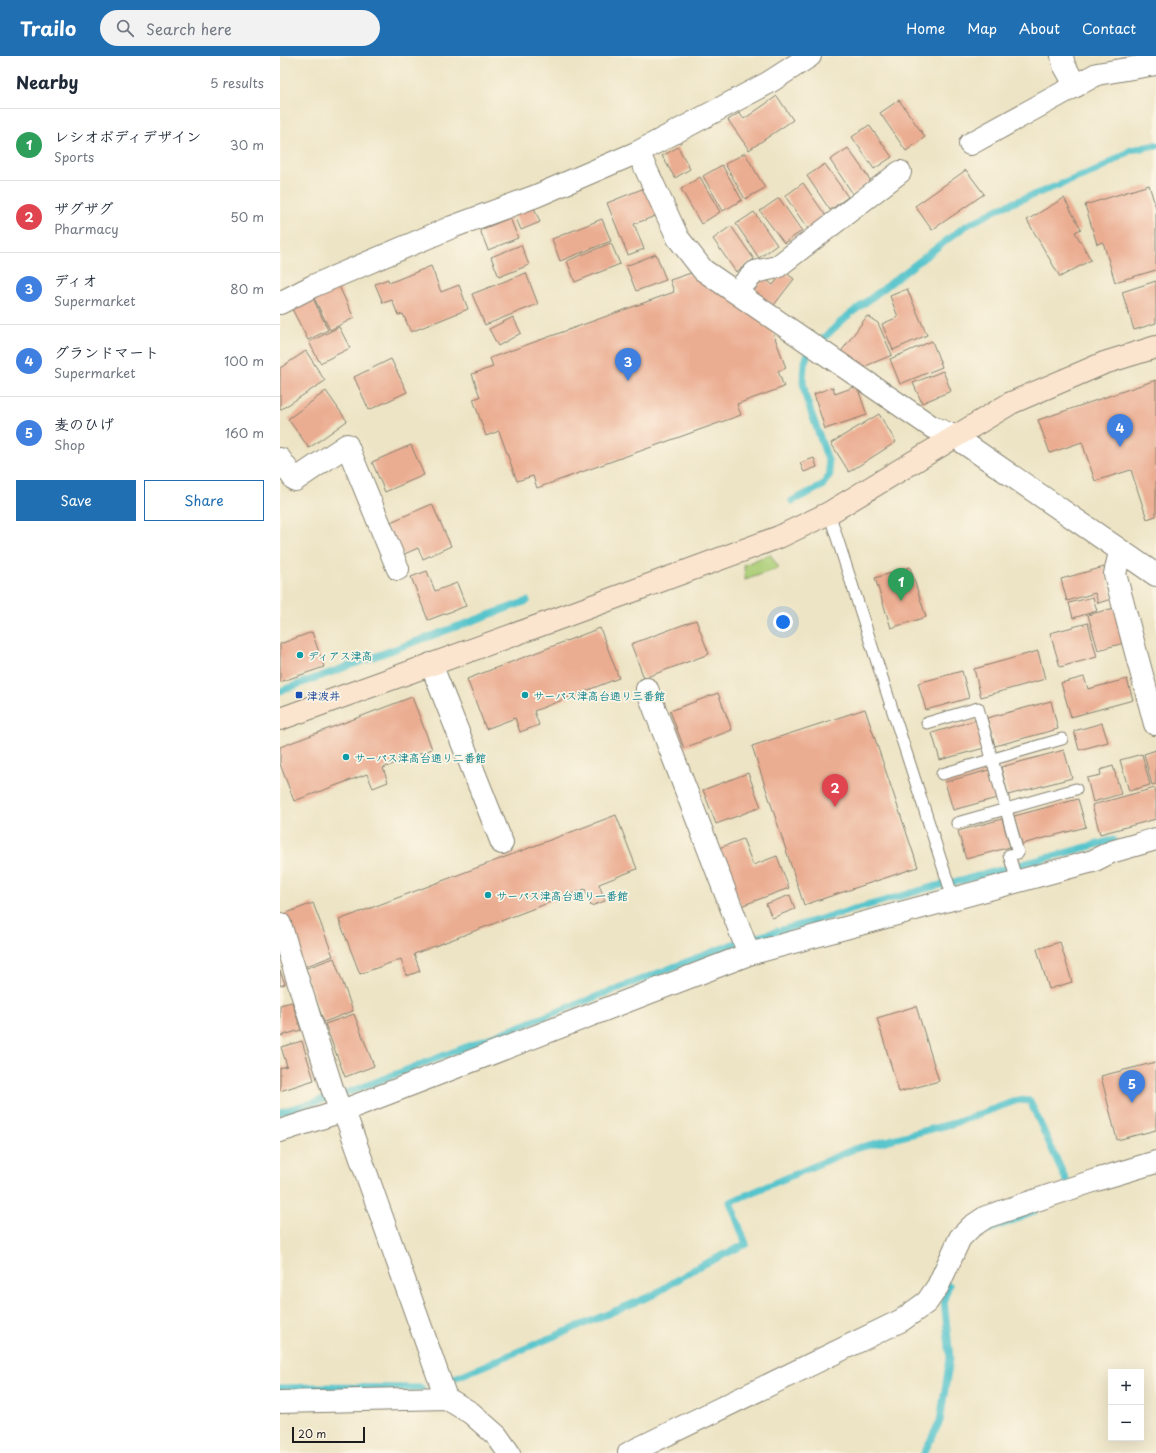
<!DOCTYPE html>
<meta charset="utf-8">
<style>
:root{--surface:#fff;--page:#f2f2f3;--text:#1f2937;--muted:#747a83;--line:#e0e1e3;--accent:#1f6fb2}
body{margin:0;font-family:"Playpen Sans","Klee One",sans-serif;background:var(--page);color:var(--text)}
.controls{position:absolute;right:12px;bottom:12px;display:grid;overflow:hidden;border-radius:0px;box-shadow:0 4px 16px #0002}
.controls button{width:36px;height:36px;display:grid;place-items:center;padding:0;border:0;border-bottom:1px solid var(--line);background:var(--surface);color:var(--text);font:20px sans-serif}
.scale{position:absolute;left:12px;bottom:10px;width:73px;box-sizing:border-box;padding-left:4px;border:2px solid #1c1c1c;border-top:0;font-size:11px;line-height:14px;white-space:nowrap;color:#1c1c1c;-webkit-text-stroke:3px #fcf5e5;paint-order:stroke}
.you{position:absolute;left:503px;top:566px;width:14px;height:14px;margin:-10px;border:3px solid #fff;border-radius:50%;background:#1a73e8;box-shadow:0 0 0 6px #1a73e833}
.badge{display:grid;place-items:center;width:26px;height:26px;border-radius:50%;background:var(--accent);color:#fff;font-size:13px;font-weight:700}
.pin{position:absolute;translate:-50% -33px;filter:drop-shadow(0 1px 2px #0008)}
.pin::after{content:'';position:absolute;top:21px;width:14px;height:12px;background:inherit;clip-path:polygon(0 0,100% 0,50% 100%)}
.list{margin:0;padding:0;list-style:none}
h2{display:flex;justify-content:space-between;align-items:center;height:52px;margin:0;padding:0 16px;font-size:17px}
h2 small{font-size:13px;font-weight:400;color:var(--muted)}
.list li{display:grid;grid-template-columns:26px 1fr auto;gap:12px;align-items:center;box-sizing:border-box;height:72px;padding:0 16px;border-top:1px solid var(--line)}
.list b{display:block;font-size:15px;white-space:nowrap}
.list p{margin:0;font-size:13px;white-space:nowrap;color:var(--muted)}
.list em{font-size:13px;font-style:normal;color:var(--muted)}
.actions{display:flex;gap:8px;padding:12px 16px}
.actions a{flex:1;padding:9px 0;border:1px solid var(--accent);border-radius:0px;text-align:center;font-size:14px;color:var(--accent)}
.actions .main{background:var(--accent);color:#fff}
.icon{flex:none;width:22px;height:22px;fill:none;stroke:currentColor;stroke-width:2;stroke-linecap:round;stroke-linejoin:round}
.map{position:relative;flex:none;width:876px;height:1397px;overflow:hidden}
header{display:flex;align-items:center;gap:24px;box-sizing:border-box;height:56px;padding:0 20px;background:var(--accent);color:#fff}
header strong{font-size:19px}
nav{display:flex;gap:22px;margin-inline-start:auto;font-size:14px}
.search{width:280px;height:36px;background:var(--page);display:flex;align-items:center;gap:10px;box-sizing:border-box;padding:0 14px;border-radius:22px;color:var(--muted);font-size:15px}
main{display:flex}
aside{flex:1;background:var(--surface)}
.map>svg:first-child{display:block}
.green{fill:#acce77;stroke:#64754a}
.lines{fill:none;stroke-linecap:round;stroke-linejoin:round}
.stream{stroke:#56c4cc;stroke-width:7}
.building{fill:#ebad92}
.lane-casing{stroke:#848070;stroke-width:13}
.street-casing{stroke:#848070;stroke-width:24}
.secondary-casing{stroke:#848070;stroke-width:24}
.lane{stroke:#fff;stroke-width:11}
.street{stroke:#fff;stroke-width:22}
.secondary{stroke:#fbe5cf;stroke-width:22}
.culture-dot{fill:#0f9aa8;stroke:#fcf5e5;stroke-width:1.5}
.transit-dot{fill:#1a4fb4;stroke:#fcf5e5;stroke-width:1.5}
.labels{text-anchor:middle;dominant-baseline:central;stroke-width:3.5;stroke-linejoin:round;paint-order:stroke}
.culture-label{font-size:11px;font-weight:bold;fill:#0d838f;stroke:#fcf5e5;text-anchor:start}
.transit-label{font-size:11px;font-weight:bold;fill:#164399;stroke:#fcf5e5;text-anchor:start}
</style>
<header>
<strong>Trailo</strong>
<div class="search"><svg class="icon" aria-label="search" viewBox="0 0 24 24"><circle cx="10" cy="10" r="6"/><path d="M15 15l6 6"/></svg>Search here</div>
<nav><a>Home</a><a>Map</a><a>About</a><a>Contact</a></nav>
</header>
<main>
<aside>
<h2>Nearby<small>5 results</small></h2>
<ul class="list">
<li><span class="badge" style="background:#2e9e5b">1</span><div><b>レシオボディデザイン</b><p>Sports</p></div><em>30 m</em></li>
<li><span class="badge" style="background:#e0444e">2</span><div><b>ザグザグ</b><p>Pharmacy</p></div><em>50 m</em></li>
<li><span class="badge" style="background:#3f7fe0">3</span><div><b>ディオ</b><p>Supermarket</p></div><em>80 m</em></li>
<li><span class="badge" style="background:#3f7fe0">4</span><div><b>グランドマート</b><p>Supermarket</p></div><em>100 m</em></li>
<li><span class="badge" style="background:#3f7fe0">5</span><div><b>麦のひげ</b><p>Shop</p></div><em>160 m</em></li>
</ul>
<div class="actions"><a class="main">Save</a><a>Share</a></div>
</aside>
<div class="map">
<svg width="876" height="1397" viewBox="0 0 876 1397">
<rect width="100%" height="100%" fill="#fcf5e5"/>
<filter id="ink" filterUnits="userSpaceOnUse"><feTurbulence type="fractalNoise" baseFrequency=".025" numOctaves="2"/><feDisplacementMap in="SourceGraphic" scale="8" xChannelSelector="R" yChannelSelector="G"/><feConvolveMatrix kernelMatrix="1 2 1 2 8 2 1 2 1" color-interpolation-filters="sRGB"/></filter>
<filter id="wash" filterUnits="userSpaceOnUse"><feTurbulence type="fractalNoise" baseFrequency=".012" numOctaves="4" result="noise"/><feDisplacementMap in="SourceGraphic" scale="16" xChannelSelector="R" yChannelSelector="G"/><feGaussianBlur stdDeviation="0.9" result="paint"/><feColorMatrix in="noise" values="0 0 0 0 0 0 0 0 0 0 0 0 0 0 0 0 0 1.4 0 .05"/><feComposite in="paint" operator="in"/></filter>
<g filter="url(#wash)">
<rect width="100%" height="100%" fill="#ede4c5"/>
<!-- green -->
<path class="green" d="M490 498 499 512 465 524 464 509Z"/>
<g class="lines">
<!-- stream -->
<path class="stream" d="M512 445 542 430 550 418 548 404 526 342 523 326 524 309 528 297 565 262 684 171 722 151 818 114 851 94 876 89
M0 635 247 545
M0 1056 72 1035 453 888 652 831 687 823 833 784
M696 1179 754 1156
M170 1324 373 1239 418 1211 466 1188 450 1146 574 1093 675 1067 738 1044 750 1045 786 1124
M0 1332 39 1331 142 1332
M644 1397 660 1365 670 1302 664 1244 669 1229"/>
</g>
<g id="blocks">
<!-- building -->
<path class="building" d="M497 40 513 64 469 94 448 64 459 57 464 63Z
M619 44 645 81 626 95 600 57Z
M589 69 612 101 594 113 572 81Z
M398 91 410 113 395 122 382 100Z
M568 92 591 125 573 138 550 104Z
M465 97 485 132 465 143 445 108Z
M545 108 568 141 550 154 527 120Z
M442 109 462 144 443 155 423 120Z
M686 114 704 138 652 174 635 150Z
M420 121 440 156 421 168 401 133Z
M523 127 546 160 528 173 505 140Z
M869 129 876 152V214L835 226 823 186 817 188 805 149Z
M367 131 378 159 354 168 364 193 348 199 327 147Z
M499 142 522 175 504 187 480 155Z
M784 142 801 173 795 176 811 204 780 221 747 164Z
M252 147 260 166 241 174 233 155Z
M474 156 497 189 479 202 456 168Z
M230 162 238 182 208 194 200 174Z
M322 163 331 185 280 205 272 183Z
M451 170 474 203 456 216 433 183Z
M331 187 340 208 295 226 287 205Z
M241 189 249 209 219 221 211 201Z
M376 198 386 224 356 235 346 210Z
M151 210 161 236 179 229 188 253 131 276 123 258 118 259 112 244 103 247 95 228 108 223 109 227Z
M504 215 514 223 494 249 474 235 484 222 493 229Z
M414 216 491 271 506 312 498 315 504 331 457 348 461 359 257 432 253 420 237 425 219 375 206 380 193 343 200 341 192 318 213 311 210 302 394 236 390 224Z
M246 217 258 248 205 269 192 238Z
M876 225V267L854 274 842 236Z
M58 228 74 262 50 274 33 240Z
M627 233 647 279 613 294 602 268 618 261 610 240Z
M32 240 48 274 28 284 11 251Z
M587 260 598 267 612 299 581 312 560 297Z
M233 261 241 277 218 290 209 273Z
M59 271 70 292 40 307 29 286Z
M652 285 662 311 620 328 610 303Z
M26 295 45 325 0 354V312Z
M111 303 127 336 89 354 74 321Z
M663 315 671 335 642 347 633 327Z
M876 324V460L867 463 851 414 815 425 802 386 770 397 758 364Z
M577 330 587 359 545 373 534 338 553 331 555 338Z
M46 335 67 365 29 392 8 363Z
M599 358 616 386 569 416 551 387Z
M131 389 144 419 105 436 92 406Z
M534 402 537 411 524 416 520 407Z
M152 448 171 490 143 503 138 492 120 500 106 468Z
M630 511 646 561 611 572 595 522Z
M824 511 832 543 818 547 815 537 787 545 781 523Z
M147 515 155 535 177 527 186 550 148 564 131 521Z
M813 541 817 555 793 562 789 547Z
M834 552 844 587 818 594 808 559Z
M416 564 429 598 364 622 351 588Z
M808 567 817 601 780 611 770 577Z
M320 572 339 622 254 655 259 669 240 676 235 662 206 673 187 623Z
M32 576 44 611 0 626V588Z
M758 595 765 623 701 641 694 613Z
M682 615 689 642 646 654 638 627Z
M804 621 808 633 847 623 853 644 791 661 781 627Z
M438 637 452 674 404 692 390 655Z
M132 641 152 693 103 712 108 726 93 732 87 718 14 745 0 708V691Z
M771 645 778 673 715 690 707 662Z
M585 653 638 811 524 849 472 690Z
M696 664 704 692 660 704 652 677Z
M822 667 828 686 799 694 794 675Z
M784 694 792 722 728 739 721 711Z
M876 694V728L872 729 864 698Z
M862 698 870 729 849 735 840 704Z
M833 710 841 738 813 746 807 722 821 719 820 714Z
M709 714 717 742 673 754 665 726Z
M468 717 481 751 436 768 423 734Z
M875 732 876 738V763L820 778 812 749Z
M798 743 806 771 742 788 734 760Z
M336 759 357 813 319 828 325 845 311 850 305 833 134 898 140 915 127 920 121 903 80 918 59 864Z
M722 763 730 791 686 803 678 775Z
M463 783 473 809 497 800 509 832 461 850 439 792Z
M510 839 515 853 492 862 486 848Z
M33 847 53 900 24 911 4 858Z
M780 886 792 926 769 933 757 893Z
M54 902 73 955 44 966 24 913Z
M0 915 5 928 0 930Z
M12 946 21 974 0 980V949Z
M636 950 659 1025 619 1036 597 962Z
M74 958 94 1010 65 1021 45 968Z
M22 985 34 1024 0 1035V1012L7 1010 1 991Z
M876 1006V1074L837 1084 821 1020Z"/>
</g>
</g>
<g filter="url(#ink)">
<use href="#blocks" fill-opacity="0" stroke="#848070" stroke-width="1"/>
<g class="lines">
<defs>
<path id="lane" d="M549 457 673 842
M647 667 698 652 738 797 729 799 737 825
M662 718 782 683
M677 767 796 733"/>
<path id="street" d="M782 0 784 9 796 30
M690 88 817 18 876 8
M358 96 398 182 423 214 652 371 674 380 876 519
M456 236 475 216 497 211 620 116
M0 247 33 230 172 171 256 140 358 96 488 27 530 0
M0 403 15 424 67 389 118 513
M840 496 835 518 875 668
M151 608 222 787
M367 633 469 898
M0 868 52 1032 58 1048 68 1066 166 1342
M0 1075 62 1055 469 898 813 805 831 796 876 783
M0 1346 166 1342 191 1357 217 1380 229 1397
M349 1397 622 1264 647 1246 658 1230 680 1182 691 1171 706 1161 816 1124 876 1106"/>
<path id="secondary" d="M0 663 269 566 499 481 549 457 731 347 824 307 876 291"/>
</defs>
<!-- lane casing -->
<use href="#lane" class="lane-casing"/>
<!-- street casing -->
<use href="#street" class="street-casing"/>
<!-- secondary casing -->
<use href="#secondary" class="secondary-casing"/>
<!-- lane -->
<use href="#lane" class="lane"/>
<!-- street -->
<use href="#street" class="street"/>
<!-- secondary -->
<use href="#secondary" class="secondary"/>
</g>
</g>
<!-- markers -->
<g class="culture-dot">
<circle cx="20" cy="599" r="4"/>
<circle cx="245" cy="639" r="4"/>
<circle cx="66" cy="701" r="4"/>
<circle cx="208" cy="839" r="4"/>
</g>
<rect class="transit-dot" x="15" y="635" width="8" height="8" rx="2"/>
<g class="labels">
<!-- culture labels -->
<g class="culture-label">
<text x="28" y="599">ディアス津高</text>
<text x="253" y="639">サーパス津高台通り三番館</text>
<text x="74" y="701">サーパス津高台通り二番館</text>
<text x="216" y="839">サーパス津高台通り一番館</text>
</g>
<!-- transit labels -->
<g class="transit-label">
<text x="27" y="639">津波井</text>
</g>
</g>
</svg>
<div class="controls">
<button>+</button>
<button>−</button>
</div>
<div class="scale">20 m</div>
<div class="you"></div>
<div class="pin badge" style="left:621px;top:545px;background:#2e9e5b">1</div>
<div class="pin badge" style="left:555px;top:751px;background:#e0444e">2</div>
<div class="pin badge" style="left:348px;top:325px;background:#3f7fe0">3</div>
<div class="pin badge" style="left:840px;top:391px;background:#3f7fe0">4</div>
<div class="pin badge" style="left:852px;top:1047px;background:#3f7fe0">5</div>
</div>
</main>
